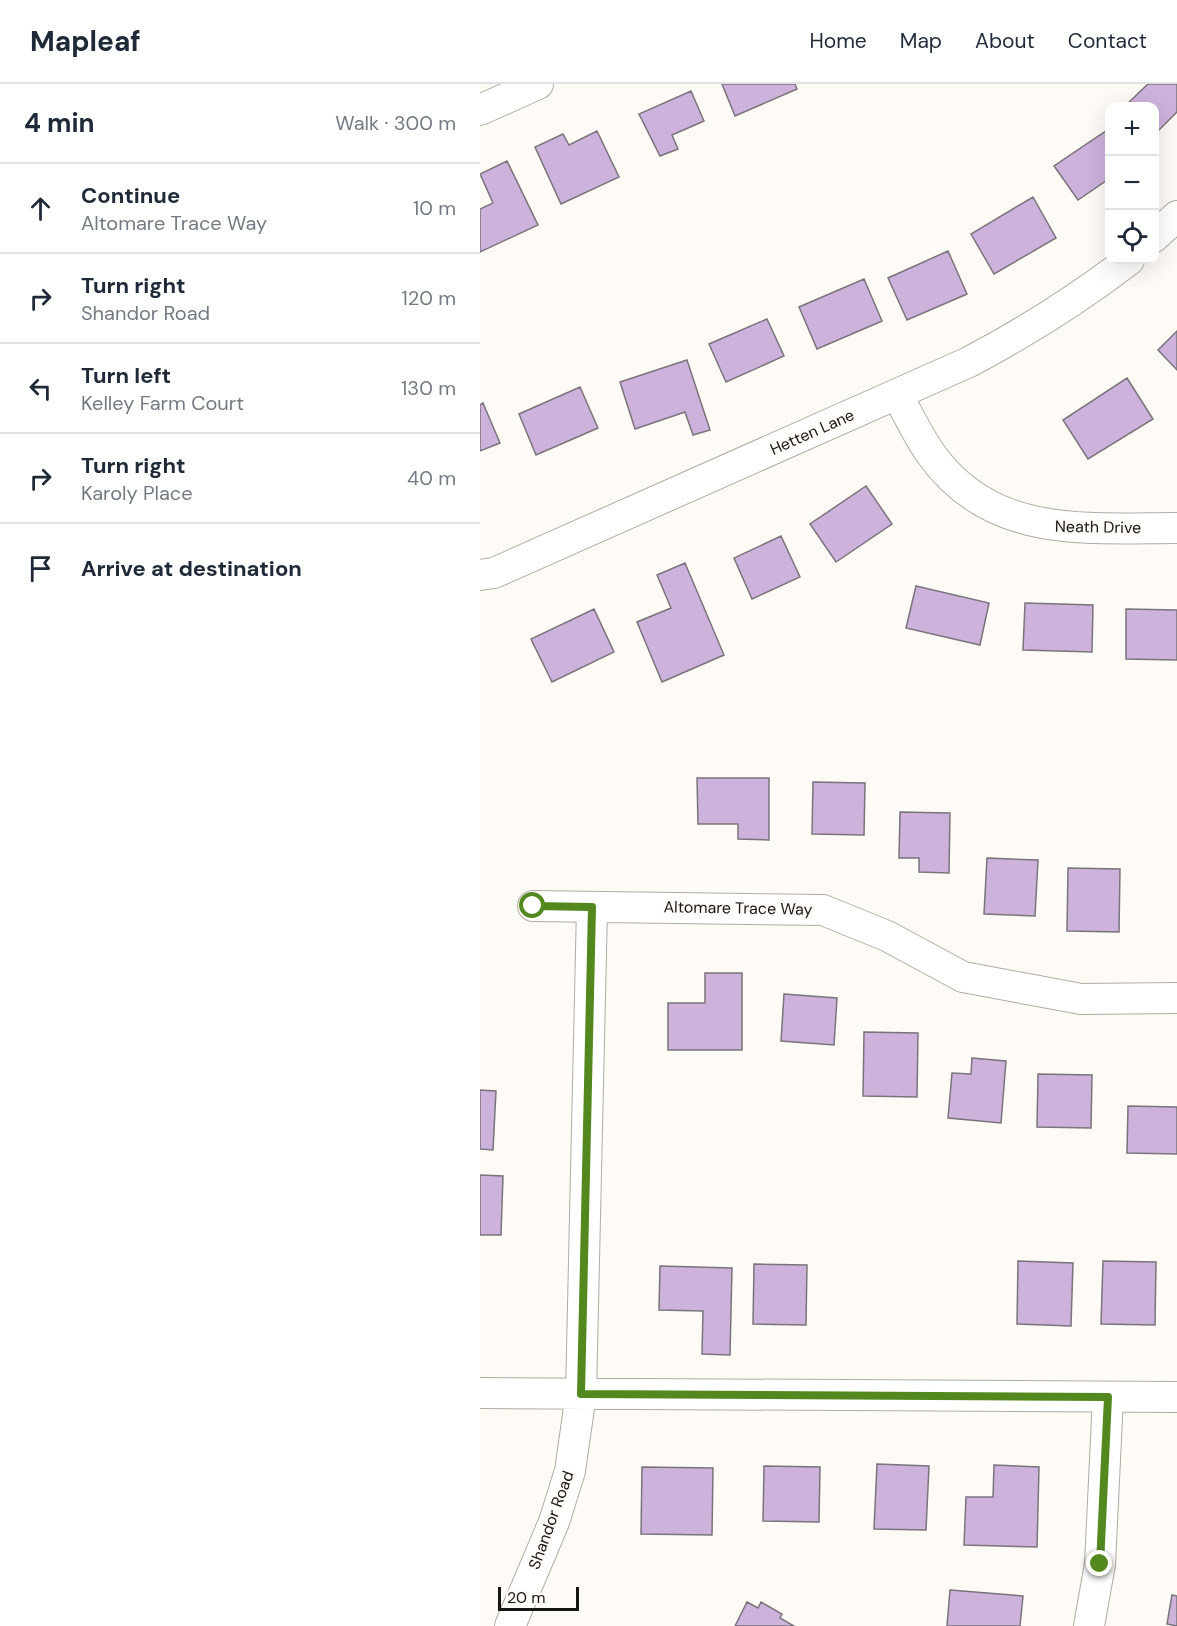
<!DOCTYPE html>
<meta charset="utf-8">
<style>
:root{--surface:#fff;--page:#f2f2f3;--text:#1f2937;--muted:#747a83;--line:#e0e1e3}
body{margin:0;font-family:"DM Sans",sans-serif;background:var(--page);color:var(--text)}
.controls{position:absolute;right:18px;top:18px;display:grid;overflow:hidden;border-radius:12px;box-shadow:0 6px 24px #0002}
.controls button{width:54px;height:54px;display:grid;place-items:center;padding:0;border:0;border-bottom:2px solid var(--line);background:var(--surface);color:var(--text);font:30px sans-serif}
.scale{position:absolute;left:18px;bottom:15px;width:81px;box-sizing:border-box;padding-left:6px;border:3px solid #171613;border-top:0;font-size:16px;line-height:21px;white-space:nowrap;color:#171613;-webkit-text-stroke:4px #fefbf6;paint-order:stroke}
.stop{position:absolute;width:18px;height:18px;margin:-14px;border:4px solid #53881f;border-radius:50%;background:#fff}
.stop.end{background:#53881f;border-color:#fff;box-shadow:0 2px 6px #0008}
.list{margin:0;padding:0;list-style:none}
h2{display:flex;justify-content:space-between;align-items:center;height:78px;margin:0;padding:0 24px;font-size:26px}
h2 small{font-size:20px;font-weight:400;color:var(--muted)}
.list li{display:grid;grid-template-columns:39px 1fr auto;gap:18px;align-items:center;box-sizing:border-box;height:90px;padding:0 24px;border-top:2px solid var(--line)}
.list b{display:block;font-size:22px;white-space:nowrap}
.list p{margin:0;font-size:20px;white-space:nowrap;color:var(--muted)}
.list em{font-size:20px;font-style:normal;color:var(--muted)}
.icon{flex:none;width:33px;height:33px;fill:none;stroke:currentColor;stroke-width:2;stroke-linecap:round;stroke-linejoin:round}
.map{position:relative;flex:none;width:697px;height:1542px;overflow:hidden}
header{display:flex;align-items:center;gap:36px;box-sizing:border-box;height:84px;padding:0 30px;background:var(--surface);border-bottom:2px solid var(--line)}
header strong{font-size:28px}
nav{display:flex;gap:33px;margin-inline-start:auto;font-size:21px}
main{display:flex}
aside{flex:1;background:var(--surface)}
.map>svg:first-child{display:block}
.building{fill:#cdb2dc;stroke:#79747b;stroke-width:1.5}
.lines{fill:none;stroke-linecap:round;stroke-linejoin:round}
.street-casing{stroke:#b0aba3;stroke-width:32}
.street{stroke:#fff;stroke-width:30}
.route{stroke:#53881f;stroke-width:8}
.labels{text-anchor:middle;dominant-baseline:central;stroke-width:4.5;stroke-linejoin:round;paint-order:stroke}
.street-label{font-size:16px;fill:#171613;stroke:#fefbf6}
</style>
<header>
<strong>Mapleaf</strong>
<nav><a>Home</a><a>Map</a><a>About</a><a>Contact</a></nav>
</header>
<main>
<aside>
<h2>4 min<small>Walk · 300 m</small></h2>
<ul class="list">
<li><svg class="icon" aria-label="ahead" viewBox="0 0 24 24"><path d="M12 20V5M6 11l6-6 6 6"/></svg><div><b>Continue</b><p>Altomare Trace Way</p></div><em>10 m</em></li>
<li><svg class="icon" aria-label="right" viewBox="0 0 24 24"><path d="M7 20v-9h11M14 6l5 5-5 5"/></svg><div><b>Turn right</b><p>Shandor Road</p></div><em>120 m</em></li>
<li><svg class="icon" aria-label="left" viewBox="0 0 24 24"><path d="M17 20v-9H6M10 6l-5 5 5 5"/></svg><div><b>Turn left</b><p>Kelley Farm Court</p></div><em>130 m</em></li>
<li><svg class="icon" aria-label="right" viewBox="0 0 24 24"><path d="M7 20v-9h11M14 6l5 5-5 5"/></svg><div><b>Turn right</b><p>Karoly Place</p></div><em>40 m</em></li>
<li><svg class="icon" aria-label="arrive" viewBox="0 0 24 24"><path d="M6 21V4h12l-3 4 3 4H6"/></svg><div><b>Arrive at destination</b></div></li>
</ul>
</aside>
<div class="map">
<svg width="697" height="1542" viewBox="0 0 697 1542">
<rect width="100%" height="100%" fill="#fefbf6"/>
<!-- building -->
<path class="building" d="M242 0H315L317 5 255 32Z
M668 0H697V28L674 51V22H645Z
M211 7 224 37 192 51 198 65 180 72 159 30Z
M629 45 630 94 598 116 574 82Z
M117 47 139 93 81 120 55 63 83 50 89 61Z
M27 77 58 141 0 168V125L13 119 0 90Z
M553 113 576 154 514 190 491 150Z
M468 167 487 210 427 236 408 194Z
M384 195 402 237 337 265 319 223Z
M287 235 304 272 246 298 229 260Z
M697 247V286L678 266Z
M207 276 230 346 213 351 205 328 155 345 140 298Z
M647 294 673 335 608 375 583 336Z
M100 303 118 344 56 371 39 330Z
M3 319 20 359 0 367V321Z
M386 402 412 440 356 478 330 440Z
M301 452 320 493 272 515 254 474Z
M205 479 244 571 182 598 157 538 191 524 177 491Z
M436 502 509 519 500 561 426 544Z
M545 519 613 521 612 568 543 566Z
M114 525 134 568 72 598 51 555Z
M646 525 697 526V576L646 575Z
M217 694H289V756L258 755V740H218Z
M333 698 385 699 384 751 332 750Z
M420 728 470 729 469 789 439 788V774H419Z
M507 774 558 776 555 832 504 830Z
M588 784 640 785 639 848 587 847Z
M225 889H262V966H188V919H225Z
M304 910 357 914 354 961 301 957Z
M384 948 438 949 437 1013 383 1012Z
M492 974 526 977 521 1039 468 1034 472 989 491 990Z
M558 990 612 991 611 1044 557 1043Z
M0 1006 16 1007 13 1066 0 1065Z
M648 1022 697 1023V1070L647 1069Z
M0 1091 23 1092 21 1151H0Z
M538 1177 593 1179 591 1242 537 1240Z
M623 1177 676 1178 675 1241 621 1240Z
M274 1180 327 1181 326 1241 273 1240Z
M180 1182 252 1184 250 1271 222 1270 223 1227 179 1226Z
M397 1380 449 1382 446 1446 394 1445Z
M514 1381 559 1383 557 1463 484 1461 486 1413H513Z
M284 1382 340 1383 339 1438 283 1437Z
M162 1383 233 1384 232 1451 161 1450Z
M470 1506 543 1512 540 1542H467Z
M692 1511 697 1512V1542L687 1540Z
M267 1518 278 1524 281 1518 302 1530 300 1534 314 1542H255Z"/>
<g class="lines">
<defs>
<path id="street" d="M0 26 58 0
M674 153 697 132
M417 310C428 330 438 352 451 370 511 455 606 444 697 444
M0 491 14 489 489 278C546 248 598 215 649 176
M53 822 343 826 407 852 483 893 601 915 697 914
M0 1309 697 1313
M30 1542 74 1438 90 1387 101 1310 112 823
M609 1542 620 1480 628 1313"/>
</defs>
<!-- street casing -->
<use href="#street" class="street-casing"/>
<!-- street -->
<use href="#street" class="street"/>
</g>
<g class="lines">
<!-- route -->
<path class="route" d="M53 822 112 823 101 1310 628 1313 620 1480"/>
</g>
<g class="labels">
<!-- street labels -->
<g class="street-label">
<text transform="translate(332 348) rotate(-24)">Hetten Lane</text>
<text transform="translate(618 443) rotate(1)">Neath Drive</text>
<text transform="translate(258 824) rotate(1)">Altomare Trace Way</text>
<text transform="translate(71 1436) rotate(-70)">Shandor Road</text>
</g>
</g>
</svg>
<div class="controls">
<button>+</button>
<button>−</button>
<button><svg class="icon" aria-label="locate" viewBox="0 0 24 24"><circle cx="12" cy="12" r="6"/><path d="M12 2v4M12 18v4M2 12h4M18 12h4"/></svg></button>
</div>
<div class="scale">20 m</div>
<div class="stop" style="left:53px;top:822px"></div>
<div class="stop end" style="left:620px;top:1480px"></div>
</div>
</main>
